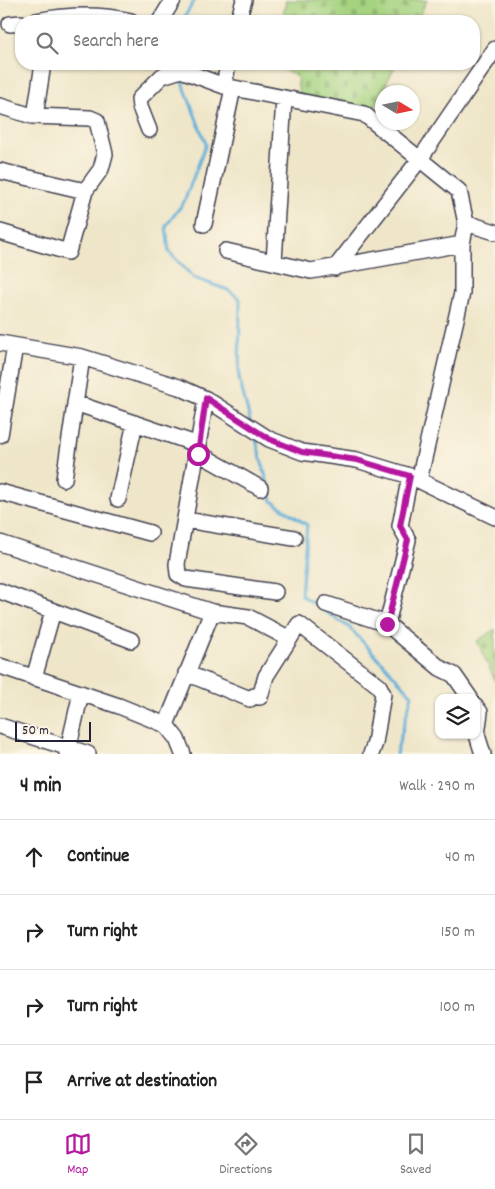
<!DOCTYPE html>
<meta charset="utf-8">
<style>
:root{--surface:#fff;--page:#f2f2f2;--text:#222;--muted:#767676;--line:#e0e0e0;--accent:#b5179e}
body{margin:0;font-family:Dekko,sans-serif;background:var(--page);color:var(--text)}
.controls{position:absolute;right:15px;bottom:15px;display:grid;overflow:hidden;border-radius:10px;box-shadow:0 1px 4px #0004}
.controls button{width:45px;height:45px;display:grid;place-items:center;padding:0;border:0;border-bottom:1px solid var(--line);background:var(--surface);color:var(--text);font:25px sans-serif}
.compass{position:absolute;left:375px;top:85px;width:45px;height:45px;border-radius:50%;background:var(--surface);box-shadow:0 1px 4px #0004;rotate:100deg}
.scale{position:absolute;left:15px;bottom:12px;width:76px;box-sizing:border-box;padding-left:5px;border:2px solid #22223b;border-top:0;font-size:14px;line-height:18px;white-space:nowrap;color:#22223b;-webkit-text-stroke:4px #fcf5e5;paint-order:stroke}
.stop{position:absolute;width:15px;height:15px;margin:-11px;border:4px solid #b5179e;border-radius:50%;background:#fff}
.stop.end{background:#b5179e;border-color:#fff;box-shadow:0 1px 5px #0008}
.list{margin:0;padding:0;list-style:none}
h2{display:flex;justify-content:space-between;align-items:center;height:65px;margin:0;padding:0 20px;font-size:21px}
h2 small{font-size:16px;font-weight:400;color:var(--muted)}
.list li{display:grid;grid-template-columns:32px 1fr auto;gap:15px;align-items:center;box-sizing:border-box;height:75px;padding:0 20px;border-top:1px solid var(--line)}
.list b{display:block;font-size:19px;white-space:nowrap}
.list em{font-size:16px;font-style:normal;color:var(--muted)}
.icon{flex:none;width:28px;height:28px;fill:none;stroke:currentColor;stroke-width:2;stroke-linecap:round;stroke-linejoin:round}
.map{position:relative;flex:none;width:495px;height:754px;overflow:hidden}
.search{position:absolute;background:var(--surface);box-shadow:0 1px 4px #0004;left:15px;right:15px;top:15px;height:55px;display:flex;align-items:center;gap:12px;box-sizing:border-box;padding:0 18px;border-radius:20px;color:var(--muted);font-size:19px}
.sheet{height:365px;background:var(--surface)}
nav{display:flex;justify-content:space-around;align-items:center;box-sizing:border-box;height:70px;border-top:1px solid var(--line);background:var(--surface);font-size:14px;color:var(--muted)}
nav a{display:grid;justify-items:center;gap:2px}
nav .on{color:var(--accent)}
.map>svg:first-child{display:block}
.cemetery{fill:url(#cemetery-stones);stroke:#647a5e}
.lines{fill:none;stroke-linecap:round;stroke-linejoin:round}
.stream{stroke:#5eafd9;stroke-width:3}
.minor-casing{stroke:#413f50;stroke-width:18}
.minor{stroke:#fff;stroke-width:15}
.route{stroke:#b5179e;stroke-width:6}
</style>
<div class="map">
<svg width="495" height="754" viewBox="0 0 495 754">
<defs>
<pattern id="cemetery-stones" width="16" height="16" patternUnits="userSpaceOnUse" patternTransform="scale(1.25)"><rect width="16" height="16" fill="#a5d380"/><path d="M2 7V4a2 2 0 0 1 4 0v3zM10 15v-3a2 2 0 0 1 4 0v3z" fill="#8eb570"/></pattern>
</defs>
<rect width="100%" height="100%" fill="#fcf5e5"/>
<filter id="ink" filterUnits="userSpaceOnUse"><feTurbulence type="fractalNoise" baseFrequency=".02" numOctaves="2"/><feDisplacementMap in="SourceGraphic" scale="10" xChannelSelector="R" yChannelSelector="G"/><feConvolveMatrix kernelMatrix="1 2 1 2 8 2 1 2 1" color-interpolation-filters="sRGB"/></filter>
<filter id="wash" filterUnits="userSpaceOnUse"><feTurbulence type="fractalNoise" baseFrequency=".0096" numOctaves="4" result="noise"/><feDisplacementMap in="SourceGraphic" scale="20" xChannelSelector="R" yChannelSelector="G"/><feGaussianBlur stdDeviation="1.12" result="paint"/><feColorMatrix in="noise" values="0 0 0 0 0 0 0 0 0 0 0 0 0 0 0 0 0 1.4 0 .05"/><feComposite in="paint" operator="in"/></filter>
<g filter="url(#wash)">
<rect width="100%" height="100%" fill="#efe6c9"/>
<!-- cemetery -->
<path class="cemetery" d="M286 0H427L417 21H282Z
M276 64H396L372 113 299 95 297 77 276 66Z
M495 629V681L477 641Z"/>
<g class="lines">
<!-- stream -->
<path class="stream" d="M182 21 195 0
M180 76 206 144 184 202 166 226 169 252 194 278 228 290 240 299 239 378 250 420
M255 436 272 501 307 525 301 595 350 628 412 695 396 754"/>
</g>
</g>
<g filter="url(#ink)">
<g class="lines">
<defs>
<path id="minor" d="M36 21C67 15 100 14 131 21
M160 21 173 0
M238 21 244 0
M10 24 21 23
M224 86 228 64
M0 106 32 116 90 118 97 121 105 154 101 169 85 191 68 252 0 232
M35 116 43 64
M149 130 140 107 139 99 162 76 181 70 224 86 364 114 459 191 466 223 462 244V293L419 480
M0 171 85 191
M466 223 495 232
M204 224 233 88
M226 251 311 271 462 244
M274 262 284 98
M335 268 420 159 495 49
M0 343 82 357 179 387 206 399 269 439 302 452 357 460 410 476 495 517
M206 399 177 564 178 574 186 579 275 592
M75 403 199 445
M0 435 15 346
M198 453 260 488
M64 479 82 357
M0 492 150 533
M118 499 135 423
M186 520 294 538
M0 543 212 612 248 617 288 638
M0 591 131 640
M326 604 387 624 440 668 454 675 470 698
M387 624 408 540 400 526 410 476
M0 666 119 706 166 725 177 739 183 754
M186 673 250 699 254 696 260 697 266 676 299 624 379 686 383 694 375 743 371 754
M34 678 53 611
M476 707 480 712 477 735 483 754
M166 725 212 612
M0 726 88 754
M67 754 81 693"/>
</defs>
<!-- minor casing -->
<use href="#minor" class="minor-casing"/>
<!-- minor -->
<use href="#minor" class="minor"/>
</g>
</g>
<g class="lines" filter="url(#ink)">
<!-- route -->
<path class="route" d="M198 454 206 398 269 439 302 452 357 460 410 476 400 526 408 540 387 624"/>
</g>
</svg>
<div class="controls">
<button><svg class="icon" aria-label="layers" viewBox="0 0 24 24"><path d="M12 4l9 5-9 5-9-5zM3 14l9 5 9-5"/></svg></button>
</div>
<svg class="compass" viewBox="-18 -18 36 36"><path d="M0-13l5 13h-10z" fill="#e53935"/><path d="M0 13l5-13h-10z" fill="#767676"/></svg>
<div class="scale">50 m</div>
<div class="stop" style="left:198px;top:454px"></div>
<div class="stop end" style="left:387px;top:624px"></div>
<div class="search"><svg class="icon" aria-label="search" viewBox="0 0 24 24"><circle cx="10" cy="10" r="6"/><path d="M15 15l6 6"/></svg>Search here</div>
</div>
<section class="sheet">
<h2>4 min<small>Walk · 290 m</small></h2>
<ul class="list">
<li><svg class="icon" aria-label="ahead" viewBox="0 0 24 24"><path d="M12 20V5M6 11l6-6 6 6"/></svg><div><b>Continue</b></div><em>40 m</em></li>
<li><svg class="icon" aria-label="right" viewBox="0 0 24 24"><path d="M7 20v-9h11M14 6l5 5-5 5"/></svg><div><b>Turn right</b></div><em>150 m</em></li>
<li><svg class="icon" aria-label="right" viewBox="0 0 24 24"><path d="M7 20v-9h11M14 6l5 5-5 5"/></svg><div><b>Turn right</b></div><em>100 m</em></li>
<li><svg class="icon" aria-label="arrive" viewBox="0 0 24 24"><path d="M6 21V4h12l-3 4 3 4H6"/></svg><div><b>Arrive at destination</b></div></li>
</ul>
</section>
<nav>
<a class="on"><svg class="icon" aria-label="map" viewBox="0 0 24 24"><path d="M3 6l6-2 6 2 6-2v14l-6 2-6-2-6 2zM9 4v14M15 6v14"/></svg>Map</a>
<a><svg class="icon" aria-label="directions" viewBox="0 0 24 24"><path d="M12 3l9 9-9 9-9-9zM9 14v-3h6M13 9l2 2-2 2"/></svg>Directions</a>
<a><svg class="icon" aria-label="saved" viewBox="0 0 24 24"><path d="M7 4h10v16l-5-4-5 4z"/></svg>Saved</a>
</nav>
